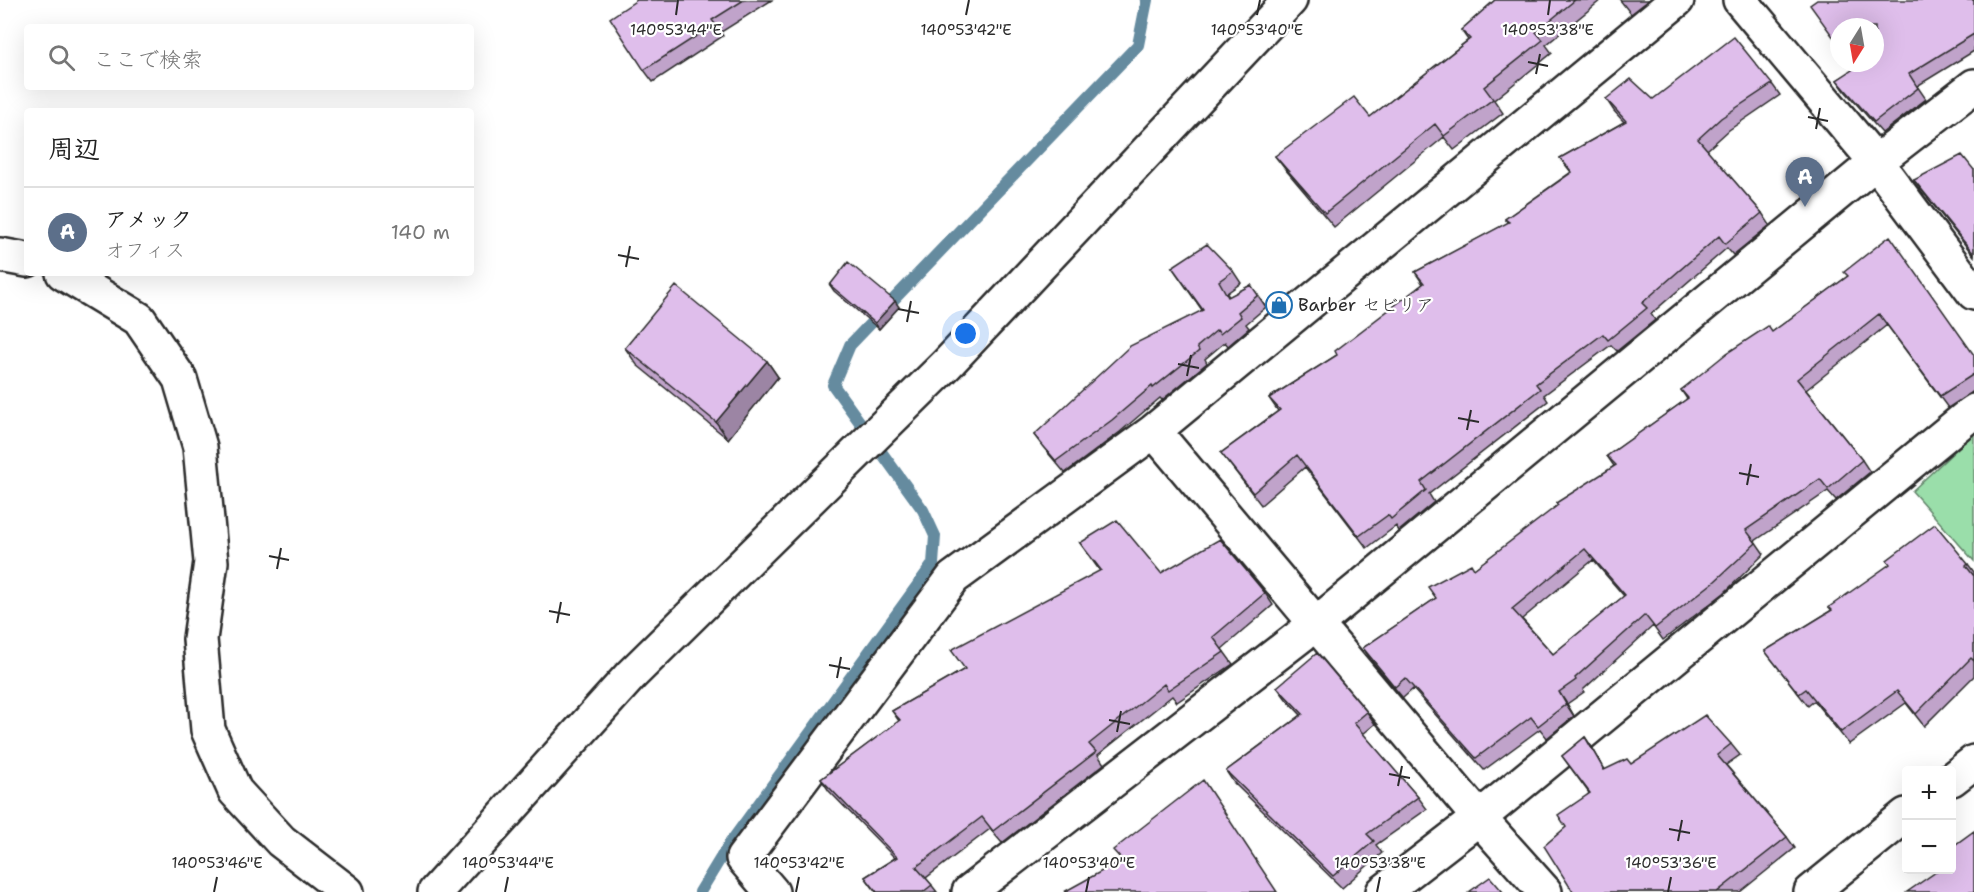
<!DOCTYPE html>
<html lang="ja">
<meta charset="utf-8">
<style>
:root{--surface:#fff;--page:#f6f6f6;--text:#222;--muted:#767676;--line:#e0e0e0;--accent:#d93025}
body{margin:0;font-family:"Shantell Sans","Klee One",sans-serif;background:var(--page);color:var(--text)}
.controls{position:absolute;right:18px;bottom:18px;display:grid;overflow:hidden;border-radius:6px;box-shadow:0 6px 24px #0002}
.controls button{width:54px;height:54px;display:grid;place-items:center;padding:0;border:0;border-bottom:2px solid var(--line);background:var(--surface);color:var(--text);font:30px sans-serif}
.compass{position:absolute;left:1830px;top:18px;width:54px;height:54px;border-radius:50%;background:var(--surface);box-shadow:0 6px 24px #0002;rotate:191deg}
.you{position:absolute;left:966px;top:334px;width:21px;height:21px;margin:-15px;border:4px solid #fff;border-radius:50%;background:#1a73e8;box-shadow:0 0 0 9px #1a73e833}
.badge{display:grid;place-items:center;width:39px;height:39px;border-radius:50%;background:var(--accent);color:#fff;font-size:20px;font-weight:700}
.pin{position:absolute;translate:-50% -50px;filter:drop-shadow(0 2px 3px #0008)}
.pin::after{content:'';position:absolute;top:32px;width:21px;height:18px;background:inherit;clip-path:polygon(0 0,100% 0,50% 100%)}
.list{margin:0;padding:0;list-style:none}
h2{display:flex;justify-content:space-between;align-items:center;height:78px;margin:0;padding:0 24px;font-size:26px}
h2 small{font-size:20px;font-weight:400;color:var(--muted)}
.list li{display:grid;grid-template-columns:39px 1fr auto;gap:18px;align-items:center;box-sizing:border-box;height:90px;padding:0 24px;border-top:2px solid var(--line)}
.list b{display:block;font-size:22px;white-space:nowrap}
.list p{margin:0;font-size:20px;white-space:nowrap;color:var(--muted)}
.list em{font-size:20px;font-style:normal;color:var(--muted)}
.icon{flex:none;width:33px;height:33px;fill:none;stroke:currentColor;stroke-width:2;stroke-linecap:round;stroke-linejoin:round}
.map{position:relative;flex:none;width:1974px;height:892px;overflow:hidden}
.search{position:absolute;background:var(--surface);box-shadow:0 6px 24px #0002;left:24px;top:24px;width:450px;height:66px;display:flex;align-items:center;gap:15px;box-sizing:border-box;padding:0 21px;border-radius:6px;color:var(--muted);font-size:22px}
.panel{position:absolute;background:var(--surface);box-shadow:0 6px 24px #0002;left:24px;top:108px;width:450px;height:168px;border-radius:6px}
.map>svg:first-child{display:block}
.green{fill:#9adeaa;stroke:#62846a;stroke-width:1.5}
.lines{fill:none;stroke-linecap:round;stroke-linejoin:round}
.stream{stroke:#658b9f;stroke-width:12}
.minor-casing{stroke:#2b2b2b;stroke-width:38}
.tertiary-casing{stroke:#2b2b2b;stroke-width:38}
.minor{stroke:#fff;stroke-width:33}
.tertiary{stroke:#fff;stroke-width:33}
.wall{fill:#c0a3ca;stroke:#2b2b2b;stroke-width:1.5;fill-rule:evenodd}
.shaded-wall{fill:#9c85a4;stroke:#2b2b2b;stroke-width:1.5}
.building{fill:#dfbeeb;stroke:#2b2b2b;stroke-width:1.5;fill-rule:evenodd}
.ticks{fill:none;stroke:#2b2b2b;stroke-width:2}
.labels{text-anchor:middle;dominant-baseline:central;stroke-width:4.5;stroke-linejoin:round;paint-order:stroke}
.poi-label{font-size:18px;fill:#2b2b2b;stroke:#fff;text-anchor:start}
.ticks-label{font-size:15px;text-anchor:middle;fill:#2b2b2b;stroke:#fff;stroke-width:4.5;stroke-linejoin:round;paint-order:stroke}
</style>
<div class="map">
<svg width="1974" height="892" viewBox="0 0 1974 892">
<rect width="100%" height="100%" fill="#fff"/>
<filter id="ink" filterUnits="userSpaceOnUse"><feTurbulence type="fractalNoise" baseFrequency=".0167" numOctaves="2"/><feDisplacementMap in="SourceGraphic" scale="12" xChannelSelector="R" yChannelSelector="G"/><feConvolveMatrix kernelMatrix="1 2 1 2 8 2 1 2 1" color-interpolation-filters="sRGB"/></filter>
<g filter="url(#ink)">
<!-- green -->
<path class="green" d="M1974 433V561L1912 491Z"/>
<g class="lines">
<!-- stream -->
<path class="stream" d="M700 892 728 846 933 564 935 536 923 510 833 385 850 345 1138 45 1147 0"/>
<defs>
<path id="minor" d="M1740 0 1876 162 1974 293
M0 255 27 260
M63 273 139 319 180 379 200 447 211 562 200 639 208 730 235 791 281 841 347 892
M1154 431 1479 818 1545 892
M772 892 743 858 953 578 1154 431 1677 0
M969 892 1317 623 1876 162 1974 86
M1383 892 1479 818 1974 411"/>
<path id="tertiary" d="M1952 779 1974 762
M435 892 631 675 947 364 1290 0
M1811 892 1906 815"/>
</defs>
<!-- minor casing -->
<use href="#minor" class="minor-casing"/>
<!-- tertiary casing -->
<use href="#tertiary" class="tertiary-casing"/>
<!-- minor -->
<use href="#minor" class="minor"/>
<!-- tertiary -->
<use href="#tertiary" class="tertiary"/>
</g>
<!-- wall -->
<path class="wall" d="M637 0H772L721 32 723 36 653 82 644 70Z
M1495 0H1601L1546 45 1552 53 1494 100 1503 113 1454 150 1444 137 1334 227 1285 169 1275 156 1370 117 1468 40 1461 30Z
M1620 0H1649L1631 14Z
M1974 0V51L1917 86 1926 99 1882 133 1845 91 1837 80Z
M1772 84 1780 95 1729 130 1707 150 1762 213 1770 225 1733 255 1727 248 1651 314 1655 320 1617 351 1611 345 1544 395 1548 401 1429 494 1434 502 1399 531 1396 526 1367 548 1305 467 1261 505 1221 453 1278 411 1269 398 1337 355 1423 284 1415 272 1508 223 1505 219 1571 172 1560 158 1624 122 1614 111 1606 99H1653Z
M1974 170V256L1923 192 1914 180Z
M1172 267 1233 271 1241 283 1227 293 1229 297 1251 285 1266 307 1246 324 1249 328 1228 346 1225 342 1205 359 1207 363 1162 400 1160 398 1120 432 1065 473 1043 447 1034 435 1202 310Z
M1848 276 1974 355V391L1948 408 1887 325 1806 390 1862 460 1870 472 1836 500 1828 491 1755 541 1764 554 1724 593 1663 640 1653 626 1583 690 1584 692 1567 704 1574 716 1547 738 1540 729 1484 770 1413 689 1403 698 1371 660 1363 648 1436 598 1474 569 1614 466 1607 456 1687 399 1681 390 1772 332ZM1593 560 1624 596 1553 654 1522 619Z
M830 285 899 307 879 329 834 291Z
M625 348 767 361 778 377 728 439 637 365Z
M1080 543 1161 573 1265 593 1273 605 1222 649 1233 664 1177 702 1172 696 1098 755 1104 764 1002 843 990 829 926 878 937 892H876L865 877 895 858 829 791 821 779 899 721 892 711 965 669 1100 571Z
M1968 564 1974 572V676L1924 726 1906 703 1849 744 1814 701 1808 706 1765 651 1832 610 1829 607Z
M1277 687 1367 712 1375 724 1363 734 1418 797 1427 809 1376 845 1382 853 1342 888 1234 783 1226 771 1301 715 1286 699Z
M1585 737 1593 749 1605 770 1631 764 1731 744 1740 755 1726 765 1787 837 1795 848 1740 892H1573L1566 827 1589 793 1562 756Z"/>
<!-- shaded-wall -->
<path class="shaded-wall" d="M895 301 899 307 879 329 875 323Z
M767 361 778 377 728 439 716 422Z
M1559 692 1567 704 1574 716 1566 704Z
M1585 737 1593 749 1612 782 1604 770Z"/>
<!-- building -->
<path class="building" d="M637 0H744L712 20 715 24 644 70 610 18Z
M1495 0H1575L1536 32 1543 40 1484 87 1493 99 1444 136 1435 124 1325 213 1275 156 1354 97 1370 117 1470 39 1461 30Z
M1817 0H1974V34L1909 74 1918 88 1874 122 1837 80 1855 68 1852 63H1875V27H1839V45L1810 5Z
M1734 37 1772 84 1721 118 1698 139 1762 213 1725 244 1719 236 1642 303 1647 308 1608 340 1603 334 1536 384 1540 389 1421 482 1426 490 1391 519 1388 515 1359 536 1297 455 1253 493 1221 453 1280 410 1269 398 1337 355 1335 351 1424 283 1415 272 1509 222 1505 219 1572 172 1560 158 1626 121 1606 99 1631 79 1653 99Z
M1962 155 1974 170V254L1914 180Z
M1890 236 1974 355V374L1940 396 1879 314 1797 379 1862 460 1828 489 1820 479 1746 530 1756 543 1715 581 1655 628 1645 615 1575 678 1576 680 1559 692 1566 704 1538 726 1531 717 1476 758 1405 678 1395 687 1363 648 1436 598 1428 587 1471 564 1474 569 1558 505 1556 503 1616 465 1607 456 1688 398 1681 390 1727 353 1768 326 1772 332 1848 276 1844 272ZM1585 549 1625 595 1553 654 1512 609Z
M1207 244 1233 271 1219 281 1228 297 1251 285 1258 295 1238 312 1241 317 1220 334 1217 330 1197 347 1199 351 1153 388 1152 386 1112 420 1056 461 1034 435 1130 346 1203 310 1172 267Z
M848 262 895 301 875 323 830 285Z
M676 286 767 361 716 422 625 348Z
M1117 520 1161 573 1220 539 1265 593 1213 637 1224 652 1168 690 1164 684 1089 744 1096 752 993 831 982 817 916 867 932 885 923 892H877L865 877 897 857 821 779 900 720 892 711 965 669 951 650 1101 570 1080 543Z
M1935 524 1968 564 1966 566 1974 576V661L1971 658 1916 714 1897 691 1841 732 1806 689 1799 694 1765 651 1832 610 1829 607 1890 564 1887 560Z
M1317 653 1367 712 1354 723 1418 797 1367 834 1374 841 1333 876 1226 771 1303 714 1277 687Z
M1705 715 1731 744 1717 755 1787 837 1717 892H1573L1544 846 1566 827 1558 815 1590 793 1562 756 1585 737 1604 770 1627 759 1631 764Z
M1203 780 1277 892H1064L1122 860 1113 850Z
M1974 831V892H1907L1939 870H1952V847Z
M1490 877 1503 892H1469Z"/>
</g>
<!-- ticks -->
<path class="ticks" d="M676 15 678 0M966 15 969 0M1257 15 1260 0M1548 15 1550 0M1528 62 1548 66M1536 74 1540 54M1808 117 1828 121M1816 129 1820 108M618 255 639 259M626 267 630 246M898 309 919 313M907 322 911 301M1178 364 1199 368M1187 376 1191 355M1458 418 1479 422M1467 430 1471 410M1739 473 1759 477M1747 485 1751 464M269 556 289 560M277 569 281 548M549 611 570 615M557 623 561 602M829 665 850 669M837 678 841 657M1109 720 1130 724M1117 732 1121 711M1389 774 1410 778M1398 786 1402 766M1669 829 1690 833M1678 841 1682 820M214 892 217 877M505 892 508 877M796 892 799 877M1086 892 1089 877M1377 892 1380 877M1668 892 1671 877"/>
<!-- icons -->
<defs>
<symbol id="shop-ring" viewBox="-11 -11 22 22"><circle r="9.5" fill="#fff" stroke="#1f6fb2" stroke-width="1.5"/><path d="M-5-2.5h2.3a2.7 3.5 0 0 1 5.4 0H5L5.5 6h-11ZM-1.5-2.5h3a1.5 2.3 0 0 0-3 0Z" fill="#1f6fb2"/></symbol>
</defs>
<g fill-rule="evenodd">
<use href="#shop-ring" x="1264" y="290" width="30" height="30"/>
</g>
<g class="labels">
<!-- poi labels -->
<g class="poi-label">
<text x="1298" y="305">Barber セビリア</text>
</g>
</g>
<g class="ticks-label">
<text x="676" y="35">140°53'44"E</text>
<text x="966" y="35">140°53'42"E</text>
<text x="1257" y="35">140°53'40"E</text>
<text x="1548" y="35">140°53'38"E</text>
<text x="217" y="868">140°53'46"E</text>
<text x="508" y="868">140°53'44"E</text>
<text x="799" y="868">140°53'42"E</text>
<text x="1089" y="868">140°53'40"E</text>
<text x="1380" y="868">140°53'38"E</text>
<text x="1671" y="868">140°53'36"E</text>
</g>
</svg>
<div class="controls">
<button>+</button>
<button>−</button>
</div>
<svg class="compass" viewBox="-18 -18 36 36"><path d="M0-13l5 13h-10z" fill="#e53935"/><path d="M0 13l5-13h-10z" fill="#767676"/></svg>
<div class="you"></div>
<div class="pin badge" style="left:1805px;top:207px;background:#5c6f8a">A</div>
<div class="search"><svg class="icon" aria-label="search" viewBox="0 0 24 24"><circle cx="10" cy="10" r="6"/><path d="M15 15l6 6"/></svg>ここで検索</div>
<section class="panel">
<h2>周辺<small></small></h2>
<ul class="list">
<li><span class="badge" style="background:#5c6f8a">A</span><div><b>アメック</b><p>オフィス</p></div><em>140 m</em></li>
</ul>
</section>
</div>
